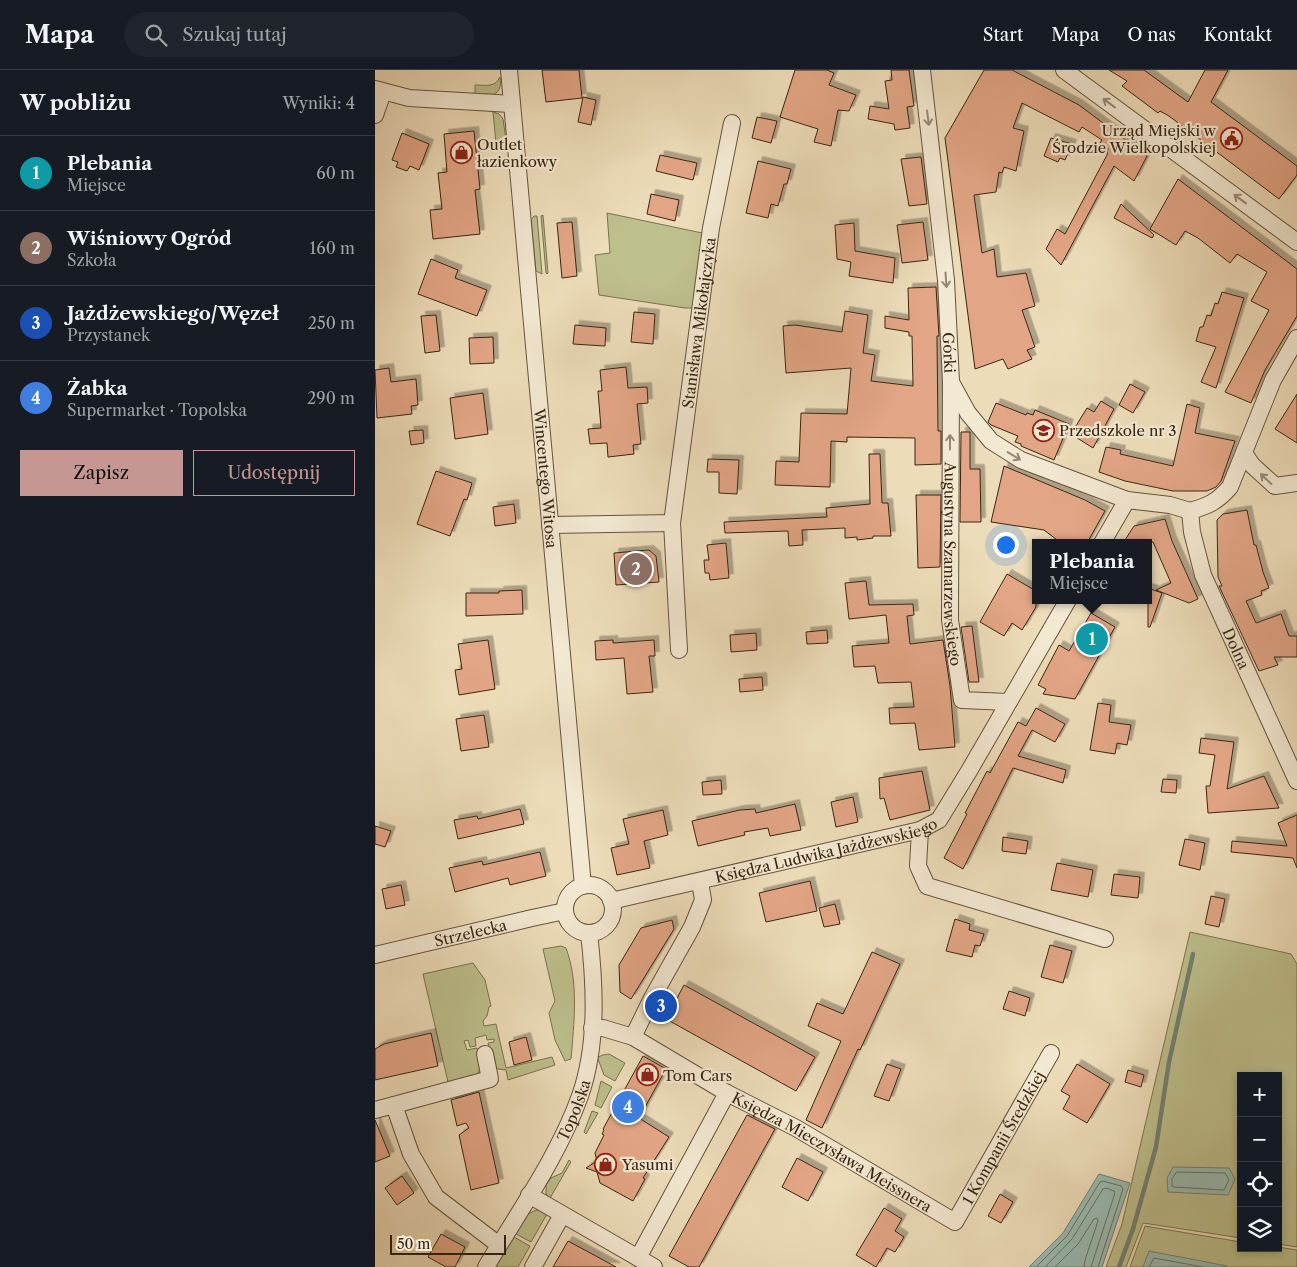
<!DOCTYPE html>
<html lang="pl">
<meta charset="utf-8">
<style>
:root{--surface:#171b24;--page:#20242c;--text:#f1f3f6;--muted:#9ea1a6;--line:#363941;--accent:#c59692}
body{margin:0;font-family:"Libre Caslon Text",serif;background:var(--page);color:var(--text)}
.controls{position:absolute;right:15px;bottom:15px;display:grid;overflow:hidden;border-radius:0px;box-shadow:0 2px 8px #0003}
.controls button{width:45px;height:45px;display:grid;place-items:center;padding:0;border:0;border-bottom:1px solid var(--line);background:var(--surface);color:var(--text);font:25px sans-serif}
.scale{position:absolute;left:15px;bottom:12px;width:116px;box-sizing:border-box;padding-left:5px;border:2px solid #382612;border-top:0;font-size:14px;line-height:18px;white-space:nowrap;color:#382612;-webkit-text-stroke:4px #f3e8d2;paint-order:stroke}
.you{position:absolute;left:630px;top:474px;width:18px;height:18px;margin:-12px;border:4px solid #fff;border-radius:50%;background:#1a73e8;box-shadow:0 0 0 8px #1a73e833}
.badge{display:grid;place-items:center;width:32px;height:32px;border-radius:50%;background:var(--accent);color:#fff;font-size:16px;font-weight:700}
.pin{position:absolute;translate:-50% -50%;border:2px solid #fff;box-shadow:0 1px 5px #0006}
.popup{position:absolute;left:657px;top:469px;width:120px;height:65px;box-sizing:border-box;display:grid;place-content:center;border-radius:0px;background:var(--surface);filter:drop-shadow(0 1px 4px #0005);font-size:16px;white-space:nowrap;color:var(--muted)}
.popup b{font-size:19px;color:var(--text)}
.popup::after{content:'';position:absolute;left:50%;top:100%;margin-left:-10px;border:10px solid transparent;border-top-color:var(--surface)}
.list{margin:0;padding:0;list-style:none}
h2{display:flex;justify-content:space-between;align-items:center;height:65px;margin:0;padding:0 20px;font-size:21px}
h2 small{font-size:16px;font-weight:400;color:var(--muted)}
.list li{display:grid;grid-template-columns:32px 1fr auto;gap:15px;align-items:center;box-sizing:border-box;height:75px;padding:0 20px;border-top:1px solid var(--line)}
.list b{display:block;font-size:19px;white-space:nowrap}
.list p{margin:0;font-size:16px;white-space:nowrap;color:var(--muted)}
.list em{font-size:16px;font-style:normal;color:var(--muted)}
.actions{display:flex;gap:10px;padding:15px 20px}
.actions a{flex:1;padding:11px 0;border:1px solid var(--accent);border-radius:0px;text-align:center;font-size:18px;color:var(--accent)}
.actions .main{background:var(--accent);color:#111}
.icon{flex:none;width:28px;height:28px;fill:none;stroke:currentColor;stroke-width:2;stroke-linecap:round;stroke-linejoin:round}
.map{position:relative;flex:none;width:922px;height:1197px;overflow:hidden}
header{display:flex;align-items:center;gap:30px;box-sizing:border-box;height:70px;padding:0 25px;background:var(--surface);border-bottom:1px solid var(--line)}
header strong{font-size:24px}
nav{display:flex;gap:28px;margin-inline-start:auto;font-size:18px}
.search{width:350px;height:45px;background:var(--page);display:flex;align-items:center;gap:12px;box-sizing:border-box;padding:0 18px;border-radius:28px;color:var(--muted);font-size:19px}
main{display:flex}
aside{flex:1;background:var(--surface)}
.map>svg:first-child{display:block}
.green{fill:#bdbf8c;stroke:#7a724f}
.water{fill:#99bbb2;stroke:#727f72}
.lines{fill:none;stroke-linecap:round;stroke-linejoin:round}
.shore{stroke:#687062;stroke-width:1}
.stream{stroke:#727f72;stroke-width:4.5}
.building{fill:#e2a585;stroke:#382612;filter:url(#shadow)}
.street-casing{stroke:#65543c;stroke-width:18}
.street{stroke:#f3e8d2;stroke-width:16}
.oneway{stroke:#968772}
.labels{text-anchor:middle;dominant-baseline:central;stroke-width:4.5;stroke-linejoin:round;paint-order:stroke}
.poi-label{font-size:15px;fill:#382612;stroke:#f3e8d2;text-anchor:start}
.street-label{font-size:15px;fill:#382612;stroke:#f3e8d2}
</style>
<header>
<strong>Mapa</strong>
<div class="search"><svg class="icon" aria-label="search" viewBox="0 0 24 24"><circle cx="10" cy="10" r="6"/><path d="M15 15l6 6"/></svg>Szukaj tutaj</div>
<nav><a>Start</a><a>Mapa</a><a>O nas</a><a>Kontakt</a></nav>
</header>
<main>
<aside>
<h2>W pobliżu<small>Wyniki: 4</small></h2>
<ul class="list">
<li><span class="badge" style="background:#0f9aa8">1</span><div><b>Plebania</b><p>Miejsce</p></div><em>60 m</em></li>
<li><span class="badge" style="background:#8d6e63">2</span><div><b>Wiśniowy Ogród</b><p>Szkoła</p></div><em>160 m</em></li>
<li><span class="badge" style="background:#1a4fb4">3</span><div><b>Jażdżewskiego/Węzeł</b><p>Przystanek</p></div><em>250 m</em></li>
<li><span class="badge" style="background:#3f7fe0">4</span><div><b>Żabka</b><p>Supermarket · Topolska</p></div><em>290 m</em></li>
</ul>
<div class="actions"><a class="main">Zapisz</a><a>Udostępnij</a></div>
</aside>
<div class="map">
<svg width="922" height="1197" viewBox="0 0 922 1197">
<defs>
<filter id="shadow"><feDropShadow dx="4.5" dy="-4.5" stdDeviation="0" flood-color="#0004"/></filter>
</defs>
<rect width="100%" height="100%" fill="#eddcb9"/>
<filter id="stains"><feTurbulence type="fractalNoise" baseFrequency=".004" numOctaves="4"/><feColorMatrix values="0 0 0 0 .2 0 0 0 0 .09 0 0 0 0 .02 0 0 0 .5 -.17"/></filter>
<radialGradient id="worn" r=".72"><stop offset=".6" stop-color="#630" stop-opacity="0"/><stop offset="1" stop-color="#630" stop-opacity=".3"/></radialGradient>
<!-- green -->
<path class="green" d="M125 7C128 27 115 26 100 27V15C110 15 120 18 125 7Z
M118 42 124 44 128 49 131 70 121 73Z
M232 143 332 164 324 238H310L224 225 220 185 235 183Z
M168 145 173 203 172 204 171 203 166 146Z
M159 146H162L167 204 161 201 156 150Z
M815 862 916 884 922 894V1177L903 1174V1006H866V1168L768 1153 751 1197H731L747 1154Z
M186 876 191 878C204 913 199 953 196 989L190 991 180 970 174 943 180 931 168 879Z
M98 893 110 910 116 936 114 937 112 946 108 951 109 956 121 954 131 998 177 987 180 995 133 1010 131 1000 123 999 120 996 121 995 119 986H116L113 973 119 972V969L112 970 111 965 100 968 101 976 95 977 93 970 89 971 92 980 102 978 106 997 102 1005 73 1012 48 904Z
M228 985 234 984 250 993 240 1011 229 1005 223 989V987Z
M226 1011 237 1017 226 1038 220 1035Z
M217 1041 223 1043 211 1064 209 1062Z
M194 1090 196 1092 175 1128 171 1124V1115L176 1108 187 1103Z
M161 1140H166L172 1144 156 1172 141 1164 153 1144Z
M770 1156 866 1172V1178L903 1177 922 1180V1197H755Z
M139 1167 155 1176 143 1197H120Z"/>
<!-- water -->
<path class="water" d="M798 1097 854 1098 860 1109 853 1125 793 1122 792 1108Z
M724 1104 755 1113 727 1197H654L688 1163Z
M774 1181 852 1196V1197H768Z"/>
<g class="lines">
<!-- shore -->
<path class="shore" d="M802 1102 850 1103 854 1110 849 1120 799 1117 797 1116V1109Z
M661 1197 692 1166 725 1112 728 1111 746 1116 748 1119 723 1197
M670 1197 697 1169 728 1119 731 1118 739 1121 740 1123 716 1197
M680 1197 703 1174 719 1149 722 1148 723 1151 710 1190 709 1197
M774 1197 779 1188 828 1197"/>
<!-- stream -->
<path class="stream" d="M744 1197 758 1159 781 1077 794 992 818 884"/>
</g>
<!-- building -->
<path class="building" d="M167 0H204L207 28 171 32Z
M420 0H452L459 3 454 15 481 25 474 41 463 40 456 76 439 72 443 59 405 47Z
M516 0H534L539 36 532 37 535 58 520 60 519 54 493 49 495 36 514 39 510 11 517 10Z
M609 0H637L658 11 704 35 772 86 759 111 739 96 686 195 671 179 682 159 690 164 732 85 733 78 725 73 727 70 707 57 704 62 647 33 638 58 649 61 641 101 629 97 627 103 624 102 621 122 599 125 607 183 619 179 622 207 651 203 660 236 647 240 660 277 652 280 657 289 633 299 628 289 600 299 570 68Z
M734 0H769L813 32 830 0H853L836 32 922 96V105L904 129 794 46 785 41 783 43 747 16 752 11Z
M208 27 221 30 216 55 203 52Z
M382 47 402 51 396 73 377 68Z
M99 61 105 119 100 120 105 164 58 169 55 140 67 139 63 103 72 102 69 64Z
M27 63 54 74 44 100 35 96 32 101 21 97 23 92 17 90Z
M676 68 697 74 690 90 685 88 683 92 669 86Z
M285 85 322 93 318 110 281 101Z
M546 87 552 134 534 136 526 89Z
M383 91 416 99 412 114H409L403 136 396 134 393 148 371 143Z
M803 109 922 199V246L890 300 876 333 850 322 894 240 876 231 892 202 862 184 855 193 823 168 810 161 801 175 775 159Z
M276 124 304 130 300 151 272 144Z
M746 134 779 165 777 168 739 148Z
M197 152 202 206 187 208 182 153Z
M548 152 553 190 527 193 522 155Z
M479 153 480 181 520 188 518 213 474 206 476 192 462 189 460 155Z
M56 189 83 200 80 208 112 220 102 246 43 224Z
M561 217 564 266H562L563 361H566V394L540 395V368L472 367V372L456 371 455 417 400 415 401 391 424 392 426 343 472 344 476 298 411 303 408 256 420 255 467 262 470 241 493 245 488 283 500 285 496 311 538 316 537 266H534V262L510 258V246L534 250 533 218Z
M847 222 869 228 841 318 826 312 841 277 821 271 825 257H828L832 245 836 246 840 233 843 234Z
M259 242 280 244 278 274 256 272Z
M61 245 65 281 50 283 46 246Z
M200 255 231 258 230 276 198 274Z
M118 267 119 293 95 294 94 268Z
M251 297 253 318 272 317 273 333 262 334 266 374 258 375 259 384 233 387 232 373 215 374 213 359 226 358 223 321H227L225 300Z
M14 298 16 312 41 309 43 335 36 336 37 344 2 348 0 300Z
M755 314 770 322 758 343 744 335Z
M108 323 113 364 80 369 75 328Z
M922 324V373L900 359Z
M726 331 739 339 718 378 696 364 712 338 719 342Z
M621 333 651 345 652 343 658 345 660 340 694 354 679 390 646 376V374L640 372 643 366 616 355 613 352Z
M812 334 825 338 820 363 860 371 846 411 841 417 832 421H798L750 411 724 402 731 377 746 380 745 384 798 396Z
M48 360 49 373 36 375 34 361Z
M586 362H595V399H605L606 452H585Z
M494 384H505L507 433H513L516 466H498V468L482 470V467L470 468V458L427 460 428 475 414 476 413 461 350 463 349 452 452 447 451 438 495 434Z
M333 389 364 390 362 424 344 423V402H332Z
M629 396 710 430 730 441 712 473H686L669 460 616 452Z
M61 401 97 413 92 430 89 429 75 466 42 454Z
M541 425H566L565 497 543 498Z
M139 434 141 453 120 456 118 437Z
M872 440 879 475H881L888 502 894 518 886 521 887 525 871 531 881 553 906 544 914 566H922V587H899L903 595 884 601 844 516H847L843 507 842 450 848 444Z
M790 449 797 471 823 529 814 533 781 520 796 513 778 472 748 473 759 456Z
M351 473 354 508 335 510 334 503H330L329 490H334L332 475Z
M274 480 281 486 284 512 241 515 239 483Z
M632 504 661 521V537L647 560 637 553 629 566 605 552Z
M491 511 494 535 538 534 539 545 532 546 535 574 568 570 575 616 580 677 544 680 540 653 515 654 514 638 539 637 536 612 503 613 500 596 479 597 477 576 514 573 511 545 474 549 470 513Z
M773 518 787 523 775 557H773Z
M147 520 148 544 91 546V523H124V521Z
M716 543 740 557 700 629 668 624 671 619 663 615 684 575 694 581Z
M597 556 604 612H594L586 557Z
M452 560 453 573 432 574 431 562Z
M381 563 382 580 356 582 355 565Z
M113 570 120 619 84 625 80 600 87 599 83 574Z
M238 570V573L279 570 280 586H274L278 622 252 624 249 588 221 590 220 571Z
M387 607 388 620 365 622 364 609Z
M723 633 736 635 734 652 756 655 752 675 742 673 740 684 715 680Z
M661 638 690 654 680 672 657 660 643 686 691 700 688 713 638 698 588 799 569 788 592 744 590 743 612 701 615 703 643 652 651 656Z
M109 645 114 677 86 681 81 649Z
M826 668 859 672 852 719 889 706 904 738 833 743 831 716H835L840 685 824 683Z
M547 701 555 740 515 750 509 728 505 729 504 708Z
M788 709 802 710 801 723 786 722Z
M346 710 347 724 328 725 327 712Z
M478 727 483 752 461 757 456 732Z
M420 734 426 760 395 766 393 758 369 762 370 765 323 776 317 751 365 740 380 739 381 743Z
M145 739 149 754 83 769 79 750 102 746 103 749Z
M288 740 293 765 269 771 275 798 242 805 236 778 254 774 248 749Z
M922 745V798L918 788 856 782 857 771 912 776 903 753Z
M0 756 16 761 10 777 0 774Z
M628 767 653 771 651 784 627 781Z
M810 769 830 773 825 800 804 795Z
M165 782 171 806 135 815 133 808 80 822 74 798 107 791 108 795Z
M682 793 718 800 713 827 676 820Z
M739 804 765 807 763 828 736 825Z
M435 811 442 841 391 852 384 823Z
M26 815 30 835 11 839 7 819Z
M836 826 850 829 844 857 830 854Z
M460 834 465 854 449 857 444 838Z
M580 849 595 854 594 860 609 864 605 876 600 875 597 887 571 881Z
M297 850 299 859 256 929 245 922 244 895 266 858Z
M675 875 697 881 688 913 666 907Z
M497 882 525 894 485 980 483 979 447 1058 431 1050 466 971 433 956 442 933 468 944Z
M309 915 440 987 421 1021 291 949Z
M634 921 655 928 650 946 628 939Z
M56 963 63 996 0 1010V979L9 974Z
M151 967 157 990 139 995 134 972Z
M268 986 291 999 264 1048 294 1067 268 1108 270 1109 258 1131 225 1113 222 1102 211 1098 222 1091 220 1083 229 1065 227 1064 229 1060 228 1059Z
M512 994 526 999 514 1031 499 1026Z
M702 994 735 1014 712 1053 688 1039 695 1026 686 1021Z
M753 1000 769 1005 766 1017 750 1012Z
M104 1022 124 1113 96 1120 84 1065 94 1058 91 1053 82 1056 76 1030Z
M372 1045 400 1059 324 1197H314L294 1186Z
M0 1050 15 1086 0 1092Z
M422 1088 448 1102 433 1131 407 1117Z
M27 1106 39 1123 22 1135 10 1118Z
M625 1124 638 1132 626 1153 613 1146Z
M509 1138 527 1149 520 1161 529 1167 520 1182 512 1178 501 1197 481 1185Z
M66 1164 90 1177 80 1197H71L53 1187Z
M193 1171 219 1185 241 1197H178Z"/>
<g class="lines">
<defs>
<g id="street">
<path id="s1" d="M134 0 208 816"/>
<path id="s2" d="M547 0 571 210 576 312 593 343 616 371 646 390 752 430 795 435 815 441"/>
<path d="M689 0 922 172"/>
<path d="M0 19 34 28 137 34"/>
<path d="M0 45 8 22"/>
<path id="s3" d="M576 312 575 550 587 630 633 632"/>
<path d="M869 383 877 395 900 416 922 413"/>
<path id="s4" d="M815 441 817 462 828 505 922 711"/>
<path d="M815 441C833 436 842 432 855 417L898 310 922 268"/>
<path d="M297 453 304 580"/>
<path id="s5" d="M175 455 297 453 336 158 357 53"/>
<path d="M727 473 752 430"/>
<path d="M545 760 543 796 552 816 730 869"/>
<circle cx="214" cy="839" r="24"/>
<path id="s6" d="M236 831 545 760 564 750 594 701 693 530"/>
<path id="s7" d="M0 885 157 848 190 841"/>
<path id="s8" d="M217 958H228L258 967 352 1023 421 1058 580 1152 676 983"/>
<path d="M258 967 276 930 317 857 328 830 325 812"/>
<path d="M19 1035 115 1009 110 984"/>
<path d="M0 1040 19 1035 36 1084 61 1127 124 1175"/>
<path d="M154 1125 279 1197"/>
<path d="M263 1188 352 1023"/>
<path id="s9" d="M111 1197C144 1141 183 1087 205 1026 223 975 220 915 214 863"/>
<path d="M158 1197 187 1145"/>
</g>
</defs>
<!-- street casing -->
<use href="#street" class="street-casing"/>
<!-- street -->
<use href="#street" class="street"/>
</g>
<!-- one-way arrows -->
<defs><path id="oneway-shaft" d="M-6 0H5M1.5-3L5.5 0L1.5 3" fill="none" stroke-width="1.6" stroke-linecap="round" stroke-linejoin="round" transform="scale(1.25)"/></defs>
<g class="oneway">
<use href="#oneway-shaft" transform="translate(734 33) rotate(-144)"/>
<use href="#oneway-shaft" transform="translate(553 48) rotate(83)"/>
<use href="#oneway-shaft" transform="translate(865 129) rotate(-144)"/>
<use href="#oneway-shaft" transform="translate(571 210) rotate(86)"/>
<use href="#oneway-shaft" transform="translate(575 372) rotate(-90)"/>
<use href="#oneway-shaft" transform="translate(639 386) rotate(31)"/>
<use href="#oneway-shaft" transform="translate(891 409) rotate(-137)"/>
</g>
<!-- icons -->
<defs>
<symbol id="civic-ring" viewBox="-11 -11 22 22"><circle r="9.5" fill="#f3e8d2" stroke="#8f2418" stroke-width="1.5"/><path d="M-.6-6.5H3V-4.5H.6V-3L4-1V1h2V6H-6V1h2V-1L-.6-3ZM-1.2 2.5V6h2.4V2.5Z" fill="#8f2418"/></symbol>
<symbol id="shop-ring" viewBox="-11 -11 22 22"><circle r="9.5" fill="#f3e8d2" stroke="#8f2418" stroke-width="1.5"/><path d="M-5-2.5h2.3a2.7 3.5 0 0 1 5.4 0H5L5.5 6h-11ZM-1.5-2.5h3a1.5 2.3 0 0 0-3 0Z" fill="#8f2418"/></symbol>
<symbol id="school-ring" viewBox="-11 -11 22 22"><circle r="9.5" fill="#f3e8d2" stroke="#8f2418" stroke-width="1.5"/><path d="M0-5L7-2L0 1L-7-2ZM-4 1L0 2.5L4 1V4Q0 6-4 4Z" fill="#8f2418"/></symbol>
</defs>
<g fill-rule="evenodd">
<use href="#civic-ring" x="844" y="56" width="25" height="25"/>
<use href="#shop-ring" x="74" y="70" width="25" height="25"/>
<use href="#school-ring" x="656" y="348" width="25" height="25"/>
<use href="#shop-ring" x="260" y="992" width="25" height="25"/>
<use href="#shop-ring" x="218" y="1082" width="25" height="25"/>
</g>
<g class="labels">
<!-- poi labels -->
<g class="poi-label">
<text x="841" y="60" text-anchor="end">Urząd Miejski w<tspan x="841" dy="17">Środzie Wielkopolskiej</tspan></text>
<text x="102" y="74">Outlet<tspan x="102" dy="17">łazienkowy</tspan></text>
<text x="684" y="360">Przedszkole nr 3</text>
<text x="288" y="1005">Tom Cars</text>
<text x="247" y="1094">Yasumi</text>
</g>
<!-- street labels -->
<g class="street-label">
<text stroke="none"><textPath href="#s5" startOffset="324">Stanisława Mikołajczyka</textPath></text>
<text stroke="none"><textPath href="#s2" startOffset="284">Górki</textPath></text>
<text stroke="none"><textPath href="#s1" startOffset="410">Wincentego Witosa</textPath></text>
<text stroke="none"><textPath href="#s3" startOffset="182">Augustyna Szamarzewskiego</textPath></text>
<text stroke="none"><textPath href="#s4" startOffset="146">Dolna</textPath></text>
<text stroke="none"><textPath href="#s6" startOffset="221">Księdza Ludwika Jażdżewskiego</textPath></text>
<text stroke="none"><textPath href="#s7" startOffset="98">Strzelecka</textPath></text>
<text stroke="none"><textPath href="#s9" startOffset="180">Topolska</textPath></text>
<text stroke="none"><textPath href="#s8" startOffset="511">1 Kompanii Średzkiej</textPath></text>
<text stroke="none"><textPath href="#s8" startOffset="272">Księdza Mieczysława Meissnera</textPath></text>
</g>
</g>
<rect width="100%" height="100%" filter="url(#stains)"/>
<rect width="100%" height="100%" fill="url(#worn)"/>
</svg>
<div class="controls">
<button>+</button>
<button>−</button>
<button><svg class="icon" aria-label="locate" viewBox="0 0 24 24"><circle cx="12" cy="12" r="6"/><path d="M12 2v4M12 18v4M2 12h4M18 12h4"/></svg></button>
<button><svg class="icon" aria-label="layers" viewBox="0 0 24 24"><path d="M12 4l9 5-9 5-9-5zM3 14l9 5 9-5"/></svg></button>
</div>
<div class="scale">50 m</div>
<div class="you"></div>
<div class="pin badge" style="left:717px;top:569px;background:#0f9aa8">1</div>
<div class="popup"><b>Plebania</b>Miejsce</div>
<div class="pin badge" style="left:261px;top:499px;background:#8d6e63">2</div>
<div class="pin badge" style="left:286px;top:936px;background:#1a4fb4">3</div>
<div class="pin badge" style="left:253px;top:1037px;background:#3f7fe0">4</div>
</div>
</main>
